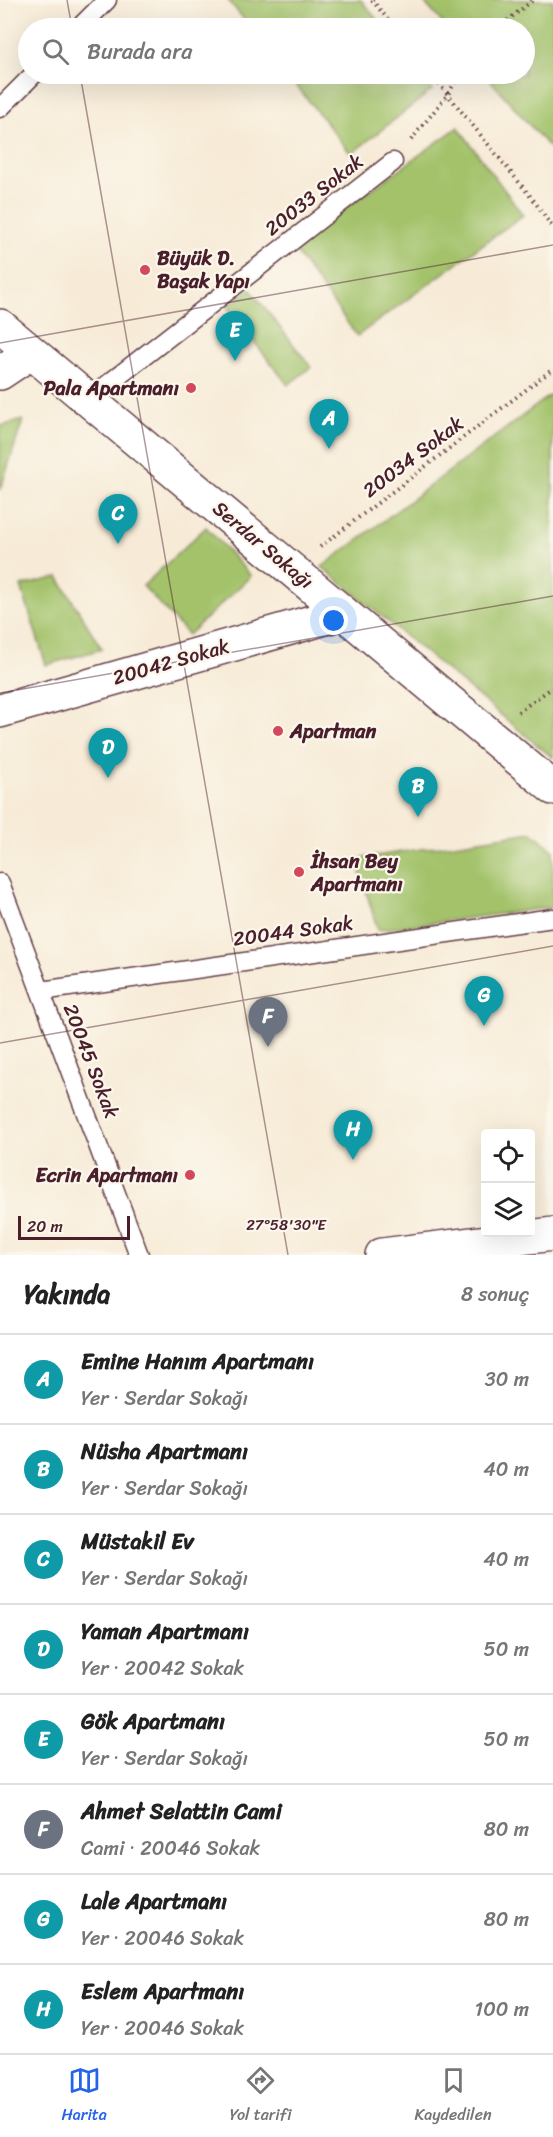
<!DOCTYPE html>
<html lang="tr">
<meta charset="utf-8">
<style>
:root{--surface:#fff;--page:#f2f2f2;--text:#222;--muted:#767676;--line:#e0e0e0;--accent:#2563eb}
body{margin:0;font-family:Sriracha,sans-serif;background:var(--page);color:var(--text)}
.controls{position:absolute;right:18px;bottom:18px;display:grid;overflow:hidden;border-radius:6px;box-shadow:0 6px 24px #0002}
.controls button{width:54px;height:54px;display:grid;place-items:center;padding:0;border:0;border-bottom:2px solid var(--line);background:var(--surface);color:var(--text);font:30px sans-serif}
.scale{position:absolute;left:18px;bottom:15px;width:112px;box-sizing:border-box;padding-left:6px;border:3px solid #4a1f2b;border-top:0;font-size:16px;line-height:21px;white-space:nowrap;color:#4a1f2b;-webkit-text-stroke:4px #fbf7ec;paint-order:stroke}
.you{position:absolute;left:334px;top:621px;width:21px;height:21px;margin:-15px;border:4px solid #fff;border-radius:50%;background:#1a73e8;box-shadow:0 0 0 9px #1a73e833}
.badge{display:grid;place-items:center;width:39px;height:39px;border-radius:50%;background:var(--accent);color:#fff;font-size:20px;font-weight:700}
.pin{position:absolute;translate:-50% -50px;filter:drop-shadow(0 2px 3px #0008)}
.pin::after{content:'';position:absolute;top:32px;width:21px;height:18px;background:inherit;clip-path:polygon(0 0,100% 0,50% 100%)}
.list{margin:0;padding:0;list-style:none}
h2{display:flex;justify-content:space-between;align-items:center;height:78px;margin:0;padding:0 24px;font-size:26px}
h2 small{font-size:20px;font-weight:400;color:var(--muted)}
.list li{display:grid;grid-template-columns:39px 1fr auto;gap:18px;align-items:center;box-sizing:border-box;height:90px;padding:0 24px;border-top:2px solid var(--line)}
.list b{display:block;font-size:22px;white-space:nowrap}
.list p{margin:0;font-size:20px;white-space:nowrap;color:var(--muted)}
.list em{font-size:20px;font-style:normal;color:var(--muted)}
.icon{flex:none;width:33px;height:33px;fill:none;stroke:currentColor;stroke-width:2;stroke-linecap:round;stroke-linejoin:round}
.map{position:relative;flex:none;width:553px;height:1255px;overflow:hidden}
.search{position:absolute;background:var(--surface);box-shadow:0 6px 24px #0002;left:18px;right:18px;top:18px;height:66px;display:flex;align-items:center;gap:15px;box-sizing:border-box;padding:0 21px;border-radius:33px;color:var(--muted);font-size:22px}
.sheet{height:798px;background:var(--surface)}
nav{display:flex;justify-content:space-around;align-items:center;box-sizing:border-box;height:84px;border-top:2px solid var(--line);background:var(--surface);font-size:16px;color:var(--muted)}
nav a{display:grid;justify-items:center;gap:3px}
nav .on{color:var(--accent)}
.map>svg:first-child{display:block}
.green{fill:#a3c26a;stroke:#76704a;stroke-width:1.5}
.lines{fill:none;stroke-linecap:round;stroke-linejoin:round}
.lane-casing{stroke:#643e45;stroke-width:21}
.street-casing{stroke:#643e45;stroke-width:36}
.path{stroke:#643e45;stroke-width:4;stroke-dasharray:1.5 4.5;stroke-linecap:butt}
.lane{stroke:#fff;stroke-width:18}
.street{stroke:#fff;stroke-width:33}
.ticks{fill:none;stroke:#4a1f2b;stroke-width:1.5;stroke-opacity:0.45}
.poi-dot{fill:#d1495b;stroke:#fbf7ec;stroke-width:2}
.labels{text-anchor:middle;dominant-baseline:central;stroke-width:4.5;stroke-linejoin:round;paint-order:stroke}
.street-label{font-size:20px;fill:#4a1f2b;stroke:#fbf7ec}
.poi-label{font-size:20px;font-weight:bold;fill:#4a1f2b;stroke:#fbf7ec;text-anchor:start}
.ticks-label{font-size:15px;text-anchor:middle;fill:#4a1f2b;stroke:#fbf7ec;stroke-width:4.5;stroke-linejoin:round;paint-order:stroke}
</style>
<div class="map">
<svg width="553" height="1255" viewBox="0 0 553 1255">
<rect width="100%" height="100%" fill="#fbf7ec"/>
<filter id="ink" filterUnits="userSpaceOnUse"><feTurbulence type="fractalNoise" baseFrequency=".0167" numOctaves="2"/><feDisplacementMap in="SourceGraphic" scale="12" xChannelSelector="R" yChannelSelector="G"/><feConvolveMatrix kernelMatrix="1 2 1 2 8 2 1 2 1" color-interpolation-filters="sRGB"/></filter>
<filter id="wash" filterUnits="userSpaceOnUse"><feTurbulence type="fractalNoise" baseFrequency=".008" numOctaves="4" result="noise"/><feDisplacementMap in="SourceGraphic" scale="24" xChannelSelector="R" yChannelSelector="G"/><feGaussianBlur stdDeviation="1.35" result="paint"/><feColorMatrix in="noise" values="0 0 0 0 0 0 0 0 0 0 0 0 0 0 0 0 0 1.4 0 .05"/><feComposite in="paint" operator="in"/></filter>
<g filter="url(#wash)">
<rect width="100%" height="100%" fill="#f7ebd7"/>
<!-- green -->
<path class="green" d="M228 0H361L384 28H251Z
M422 0H553V152L485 74H524V28H447Z
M287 74H419L432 90 351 154Z
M458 127 523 215 357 336 292 247Z
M250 289 311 367 288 385 227 307Z
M553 393V758L322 567Z
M23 420 0 491V426Z
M206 527 251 576 188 635 143 586Z
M58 577 102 649 46 665 21 586Z
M532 832 553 850V907L378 930 356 859Z"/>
</g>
<g filter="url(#ink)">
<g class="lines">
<defs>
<path id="lane" d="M79 28 107 0
M0 108 34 74
M89 399 393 162
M0 883 139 1255
M41 991 553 918"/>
<path id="street" d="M0 326 553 788
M0 373 30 353
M0 711 343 613
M382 1255 553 1234"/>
</defs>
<!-- lane casing -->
<use href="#lane" class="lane-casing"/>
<!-- street casing -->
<use href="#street" class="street-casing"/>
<!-- path -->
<path class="path" d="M372 0 395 28
M498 28 533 0
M431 74 535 202 553 228
M411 140 448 94 460 74
M320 547 553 369
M518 712 553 687"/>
<!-- lane -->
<use href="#lane" class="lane"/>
<!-- street -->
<use href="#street" class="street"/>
</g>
</g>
<!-- ticks -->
<path class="ticks" d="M67 0 72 28M80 74 288 1255M0 343 553 245M0 693 553 596M0 1043 553 946"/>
<!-- markers -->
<g class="poi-dot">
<circle cx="145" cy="270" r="6"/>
<circle cx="191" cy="388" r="6"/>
<circle cx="278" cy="731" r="6"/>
<circle cx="299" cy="872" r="6"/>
<circle cx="190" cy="1175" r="6"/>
</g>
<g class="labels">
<!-- street labels -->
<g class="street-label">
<text transform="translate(314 195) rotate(-38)">20033 Sokak</text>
<text transform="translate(413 457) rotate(-37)">20034 Sokak</text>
<text transform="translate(263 545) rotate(40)">Serdar Sokağı</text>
<text transform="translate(171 662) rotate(-16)">20042 Sokak</text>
<text transform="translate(293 931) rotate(-8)">20044 Sokak</text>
<text transform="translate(91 1061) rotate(69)">20045 Sokak</text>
</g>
<!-- poi labels -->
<g class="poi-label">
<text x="157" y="258">Büyük D.<tspan x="157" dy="23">Başak Yapı</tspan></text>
<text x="179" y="388" text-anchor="end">Pala Apartmanı</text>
<text x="290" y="731">Apartman</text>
<text x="311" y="861">İhsan Bey<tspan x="311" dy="23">Apartmanı</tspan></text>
<text x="178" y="1175" text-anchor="end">Ecrin Apartmanı</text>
</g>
</g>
<g class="ticks-label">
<text x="286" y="1230">27°58'30"E</text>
</g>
</svg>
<div class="controls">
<button><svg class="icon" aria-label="locate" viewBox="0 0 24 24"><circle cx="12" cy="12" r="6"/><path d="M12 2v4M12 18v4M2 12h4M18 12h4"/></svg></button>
<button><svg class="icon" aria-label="layers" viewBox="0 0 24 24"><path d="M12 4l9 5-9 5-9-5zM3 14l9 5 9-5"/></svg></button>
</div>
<div class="scale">20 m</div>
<div class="you"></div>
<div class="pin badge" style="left:329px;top:449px;background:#0f9aa8">A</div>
<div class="pin badge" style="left:418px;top:817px;background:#0f9aa8">B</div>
<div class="pin badge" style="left:118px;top:544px;background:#0f9aa8">C</div>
<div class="pin badge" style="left:108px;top:778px;background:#0f9aa8">D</div>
<div class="pin badge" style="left:235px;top:361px;background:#0f9aa8">E</div>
<div class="pin badge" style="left:268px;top:1047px;background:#6b7280">F</div>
<div class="pin badge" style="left:484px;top:1026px;background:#0f9aa8">G</div>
<div class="pin badge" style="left:353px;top:1160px;background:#0f9aa8">H</div>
<div class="search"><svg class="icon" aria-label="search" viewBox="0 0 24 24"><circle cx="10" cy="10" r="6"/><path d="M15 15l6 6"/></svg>Burada ara</div>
</div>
<section class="sheet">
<h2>Yakında<small>8 sonuç</small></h2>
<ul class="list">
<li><span class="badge" style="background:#0f9aa8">A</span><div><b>Emine Hanım Apartmanı</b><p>Yer · Serdar Sokağı</p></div><em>30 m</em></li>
<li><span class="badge" style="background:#0f9aa8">B</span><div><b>Nüsha Apartmanı</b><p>Yer · Serdar Sokağı</p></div><em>40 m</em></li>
<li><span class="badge" style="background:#0f9aa8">C</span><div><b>Müstakil Ev</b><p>Yer · Serdar Sokağı</p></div><em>40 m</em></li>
<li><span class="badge" style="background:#0f9aa8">D</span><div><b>Yaman Apartmanı</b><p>Yer · 20042 Sokak</p></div><em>50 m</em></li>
<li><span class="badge" style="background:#0f9aa8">E</span><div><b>Gök Apartmanı</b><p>Yer · Serdar Sokağı</p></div><em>50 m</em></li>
<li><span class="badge" style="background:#6b7280">F</span><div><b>Ahmet Selattin Cami</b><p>Cami · 20046 Sokak</p></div><em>80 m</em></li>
<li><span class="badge" style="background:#0f9aa8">G</span><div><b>Lale Apartmanı</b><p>Yer · 20046 Sokak</p></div><em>80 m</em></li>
<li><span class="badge" style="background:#0f9aa8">H</span><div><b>Eslem Apartmanı</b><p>Yer · 20046 Sokak</p></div><em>100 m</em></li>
</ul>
</section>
<nav>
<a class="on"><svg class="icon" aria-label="map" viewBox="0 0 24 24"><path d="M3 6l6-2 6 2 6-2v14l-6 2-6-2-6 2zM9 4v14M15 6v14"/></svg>Harita</a>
<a><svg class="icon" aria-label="directions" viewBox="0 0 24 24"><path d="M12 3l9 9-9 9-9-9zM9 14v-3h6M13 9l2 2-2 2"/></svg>Yol tarifi</a>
<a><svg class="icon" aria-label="saved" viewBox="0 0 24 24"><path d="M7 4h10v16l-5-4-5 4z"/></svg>Kaydedilen</a>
</nav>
